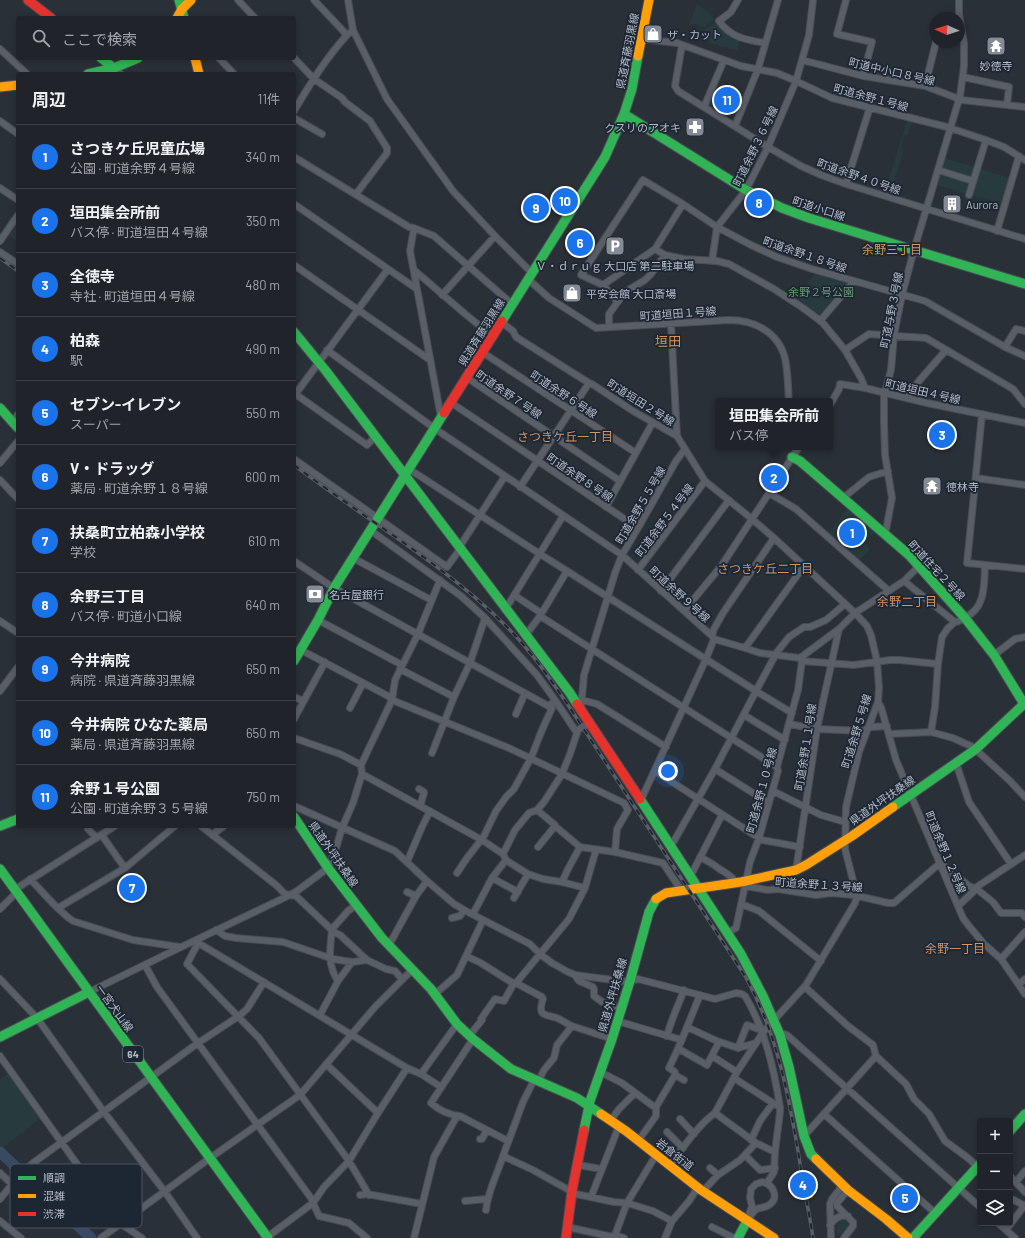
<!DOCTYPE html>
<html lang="ja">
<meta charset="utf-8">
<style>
:root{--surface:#20242a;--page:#2d3036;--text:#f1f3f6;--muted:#a2a4a8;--line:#3d4147;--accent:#1a73e8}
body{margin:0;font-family:Barlow,"Noto Sans JP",sans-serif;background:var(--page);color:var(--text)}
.controls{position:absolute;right:12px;bottom:12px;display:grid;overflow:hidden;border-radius:4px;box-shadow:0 2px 6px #0003}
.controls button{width:36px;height:36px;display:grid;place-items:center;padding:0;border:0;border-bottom:1px solid var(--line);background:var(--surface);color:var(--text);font:20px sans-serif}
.compass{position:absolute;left:929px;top:12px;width:36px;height:36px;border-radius:50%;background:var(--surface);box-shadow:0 2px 6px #0003;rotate:273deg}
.you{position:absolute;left:668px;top:771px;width:14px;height:14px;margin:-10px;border:3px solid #fff;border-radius:50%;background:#1a73e8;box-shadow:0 0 0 6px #1a73e833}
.badge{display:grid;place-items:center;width:26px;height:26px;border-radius:50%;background:var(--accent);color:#fff;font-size:13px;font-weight:700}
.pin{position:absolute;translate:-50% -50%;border:2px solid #fff;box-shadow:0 1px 4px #0006}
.popup{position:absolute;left:715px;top:398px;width:118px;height:52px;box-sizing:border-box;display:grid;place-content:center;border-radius:4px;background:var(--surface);filter:drop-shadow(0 1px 3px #0005);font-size:13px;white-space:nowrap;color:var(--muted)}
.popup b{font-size:15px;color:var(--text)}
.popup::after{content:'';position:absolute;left:50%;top:100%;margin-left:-8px;border:8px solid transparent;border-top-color:var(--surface)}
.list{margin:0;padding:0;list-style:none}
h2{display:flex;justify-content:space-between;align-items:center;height:52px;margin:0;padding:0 16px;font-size:17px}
h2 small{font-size:13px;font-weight:400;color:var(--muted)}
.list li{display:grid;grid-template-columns:26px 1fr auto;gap:12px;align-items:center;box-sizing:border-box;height:64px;padding:0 16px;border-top:1px solid var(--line)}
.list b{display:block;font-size:15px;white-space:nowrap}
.list p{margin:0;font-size:13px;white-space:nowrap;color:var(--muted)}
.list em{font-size:13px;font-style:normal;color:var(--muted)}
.icon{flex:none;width:22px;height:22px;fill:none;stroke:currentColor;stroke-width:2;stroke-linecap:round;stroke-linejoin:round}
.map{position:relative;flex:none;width:1025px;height:1238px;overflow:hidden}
.search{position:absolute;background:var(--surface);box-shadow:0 2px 6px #0003;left:16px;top:16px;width:280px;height:44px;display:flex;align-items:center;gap:10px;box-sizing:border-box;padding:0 14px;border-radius:4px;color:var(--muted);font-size:15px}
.panel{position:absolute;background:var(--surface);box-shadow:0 2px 6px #0003;left:16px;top:72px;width:280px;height:756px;border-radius:4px}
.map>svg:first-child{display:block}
.green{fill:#273a3e}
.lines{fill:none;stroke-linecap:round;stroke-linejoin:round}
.river{stroke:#384963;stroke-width:11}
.street-casing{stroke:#484c53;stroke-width:8}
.fast-casing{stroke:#484c53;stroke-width:11}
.slow-casing{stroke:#484c53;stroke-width:11}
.jam-casing{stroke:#484c53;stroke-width:11}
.street{stroke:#5a5e66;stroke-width:6}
.fast{stroke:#30b455;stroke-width:9}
.slow{stroke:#ff9f0a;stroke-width:9}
.jam{stroke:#e5322d;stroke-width:9}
.rail-casing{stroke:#595d64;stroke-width:3.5}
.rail{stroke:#1d2633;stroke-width:2;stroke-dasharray:6;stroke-linecap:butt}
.labels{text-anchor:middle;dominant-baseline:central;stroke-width:3.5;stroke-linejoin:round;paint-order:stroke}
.shield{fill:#1d2633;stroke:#878f9c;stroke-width:1}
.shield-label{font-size:10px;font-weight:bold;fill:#b4bcc9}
.poi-label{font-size:11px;fill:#b4bcc9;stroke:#1d2633;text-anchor:start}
.street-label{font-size:11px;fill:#b4bcc9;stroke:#1d2633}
.park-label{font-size:11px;fill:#6b9a76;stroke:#1d2633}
.neighbourhood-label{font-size:12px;fill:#d59563;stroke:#1d2633}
.quarter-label{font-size:13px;fill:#d59563;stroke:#1d2633}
.key{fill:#1d2633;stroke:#4a5360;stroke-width:1}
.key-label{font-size:11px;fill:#b4bcc9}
</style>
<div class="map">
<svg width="1025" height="1238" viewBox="0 0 1025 1238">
<rect width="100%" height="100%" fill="#2a3038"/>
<!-- green -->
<path class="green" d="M697 4 710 14 714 21 704 27 696 24 689 25Z
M715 23 735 39 739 40 738 49 737 50 713 44 707 39 709 35 703 30Z
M717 84 744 95 736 116 728 111 724 116 710 107 709 104Z
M905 119 914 121 912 122 908 135 905 134 901 148 904 149 890 194 891 196 882 193 885 191 907 121Z
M944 158 1010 178 1002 204 936 185Z
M18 223V242L9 236Z
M815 273 847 282 848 285 822 315H819L796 299Z
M848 507 875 531 865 544 870 549 858 561 828 535Z
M8 1074 40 1119 2 1148 0 1146V1079Z
M842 1219 847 1221 848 1226 840 1235H838L836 1233C837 1227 836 1221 842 1219Z"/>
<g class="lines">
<!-- river -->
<path class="river" d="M0 1152 91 1238"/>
<defs>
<path id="street" d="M238 0 255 18
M348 0 353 30 350 33
M738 0 731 12 719 21C731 38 747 40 765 43
M846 0 837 34 872 42 863 76
M353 30 387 99 453 191 495 236 532 273
M642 39 677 43 741 66 777 73 796 81 832 98 947 127 986 140 1004 147 1025 160
M682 45 675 86 678 91 768 147 801 166 821 175 846 184 1025 239
M0 49 27 74
M219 58 234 74
M294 58 314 79 342 98 345 102 370 121 387 148V153L356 194
M802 60 863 76 925 86 962 100 1025 107
M114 68 121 74
M963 77 1009 87 1007 105
M925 86 936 42
M704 107 724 60
M294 111C310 84 326 58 347 35L314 0
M294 118 322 134
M0 121 18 134
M735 126 758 69 778 0
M294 157 409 227 414 228 434 236 512 304
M938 170 973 181
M846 184 870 107
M0 188 18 200
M969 195 986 140
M294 204 417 289
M414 228 410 251 441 417
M997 231 1019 156
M0 241 18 215
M655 249 683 204
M0 252 18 264
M712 261 717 227 746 190 768 147 796 81 809 35 813 0
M294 265 430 360
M414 270 464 313 492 336
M528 279 549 298 596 328 729 320C756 320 782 334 786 364 788 376 788 389 789 401
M603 285 655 249 665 255
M442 295 495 236
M618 302 603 285 581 275 643 180 683 204 717 227 751 245 777 257 812 269 925 301 1005 347 1025 356
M820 321 854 281
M501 322 513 331 516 337 589 383 592 384 633 411 677 436 705 481 752 519 774 538 855 613 867 626 871 635 877 661 879 688 878 702 859 752 846 807 845 849 857 896 855 903 806 985 764 1031 737 1072 715 1113C698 1125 683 1148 670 1165
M671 324 677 436
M609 327V314L625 292 645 280 651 274 665 255 684 259 717 261 729 264 774 289 803 308 822 322 845 350 861 378 865 388
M1005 347 1016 329 1025 331
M327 350 434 428 622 555 712 636 714 639 745 648 760 653 800 658 839 629 855 613 904 581 919 566
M845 350 869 334 926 338 1013 389 1025 404
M482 352 636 453
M466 377 620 481
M294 393 367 445 375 437
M294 396 388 269
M907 397 919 381 946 350
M450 402 638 528
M830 405 839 389 840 384 865 388 927 403 1025 423
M982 414 967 563 1025 569
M13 422 18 414
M294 459 447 567 460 549 462 543 505 476
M0 463 18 441
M409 469 540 554 567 571 756 691 715 769 670 848
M976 478 1025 485
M0 480 18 499
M520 487 589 383
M769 493 796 509 889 591
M843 498 869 477 888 471
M606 507 653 422
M370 530 461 596 485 618 470 663 454 697 432 753
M883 533 886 530 892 498 885 455 884 422V396L891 370 894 335 902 295 914 250 960 96 964 66V43L959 14V0
M353 558 431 600
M294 561 334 588 552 708
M638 570 705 481
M904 581 955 622
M661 591 729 500
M514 595 541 613
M505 610 563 516
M684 611 722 565 799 447
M540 616 777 767
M485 618 537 675 555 700 577 733
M318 620 402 665
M0 621 18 633
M525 636 540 616 567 571
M712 636 714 629 723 613 774 538
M745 648 804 566
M301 650 388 696 392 700 511 749 624 803 628 810 617 829 615 852 663 863 681 890
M994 655 1015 639 1025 637
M802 661 854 665 890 660H900L938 664
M400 669 454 697
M0 691 18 667
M294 697 303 701
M582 700 597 704 666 747
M878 702 881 707 896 760 963 918 969 926 984 944 1001 959 1025 994
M350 708 363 683
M581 709 584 675 615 573 622 555 638 528 676 461 685 449
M792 713 756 691 777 652 789 637 804 627H810L826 620 845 604
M516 714 525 693
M744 715 785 740
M294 719 325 662
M789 724 817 729 863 731 871 727 887 726
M931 732 935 707 938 664 942 637 948 628 955 622C959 622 962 619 966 617 986 607 984 584 985 565
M889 734 931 732 953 738 973 747 1010 781 1025 797
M294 738 340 754 361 765
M956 763 969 802 1011 864
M715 769 769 803
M655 771 759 838 762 840 800 847
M362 774 482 840 503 854 506 860 492 878 473 914
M419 789 424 792V793L420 806
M773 791 821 815 845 822
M640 802 706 659 714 639
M294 806 395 851 427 881 454 904 464 910 530 944 540 954 552 963 568 972 575 975 629 982
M537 810 555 825V826L580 847 615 852
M201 826 276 885 285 894 296 896 334 932 340 935 367 960 386 969 395 971 402 979
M88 829 97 838
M102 835C109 846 117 857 125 868
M212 835 224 826
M482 840 496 811 506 797 514 789 531 758 542 730 552 708 551 704 555 700
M538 847 555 826
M503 854 515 830 529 813 537 810 544 802 562 774 570 754 578 730 589 723
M700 857C707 861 712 863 718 868 725 873 732 875 736 883
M506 860 515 866 528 874 543 879 562 882 585 888
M407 862 422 827 430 811
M796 870 817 729 839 629
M457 873 467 858 481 840
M690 877 722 815
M492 878 518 892
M30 879C44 893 57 910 73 921L133 940 180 947
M562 882 568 869 580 847
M745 886 768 890 778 889 816 895 831 893 854 895 888 903H894L940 863 969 886 978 890 993 902 1001 913H1022L1025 917
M14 890 115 826
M407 892 416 896
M514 898 528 874
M741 904 759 911 821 961
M958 906 975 890 978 886 1025 855
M58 908 125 868 175 826
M0 909 17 892
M452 918 460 916 464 910
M216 930 225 936 236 938 283 942 333 959 352 962 367 960
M727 933 736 928 750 862 759 838 778 771 777 767 798 690 802 661 800 658
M195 941 407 1068 421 1074 441 1087
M198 943 187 964 259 1038 349 1161 369 1195
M389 945 416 896 427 881
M466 956 481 963 511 982 514 983H516L542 997 543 999C537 1017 545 1014 557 1018 562 1020 567 1024 572 1026
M1001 959 1025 932
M145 965 157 987 311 1198 319 1216 349 1223 367 1238
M575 975 579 981 593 987 594 989V996L602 1002 621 1008
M0 979 37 1018 104 1112 165 1192 197 1238
M338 981C327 965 330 948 332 930L333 928 348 911 356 905
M630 981 638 979 715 999 736 993 742 994 745 996C765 1029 774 1069 780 1107V1112L775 1152 774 1172 767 1183
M516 983 569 919 585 888 596 850
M1019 984 1025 979
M805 987 848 1026 873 1045 876 1056 906 1084 914 1099 929 1114 945 1141 968 1158 980 1169
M89 992 175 950 290 895 297 891 328 868 337 845 342 828 353 803 362 774 361 765 392 700 395 680 418 634 440 580
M435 994 457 975 483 920
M320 1015 338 981 352 962
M617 1021 682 1040
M687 1027 717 1041 738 1048 756 1043
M780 1035 784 1034 787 1035 980 1207
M469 1036 482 1020 481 1019 495 999 504 1001 514 983
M667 1036C671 1020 678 1006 684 990
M473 1039 431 1103C439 1110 449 1115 460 1116L508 1141
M738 1048 747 1025 761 1030
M679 1049 707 1065 718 1044 717 1041
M0 1056 99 1195 121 1224 142 1238
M712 1056 737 1072
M326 1064 378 1113
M600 1072 622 1083 653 1106 656 1107
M421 1074 457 1024
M675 1075 684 1080
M734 1078 773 1103
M534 1080 523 1102 503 1156 533 1170 576 1194 614 1202 627 1203 653 1211 672 1221
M538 1082 544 1070 554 1058 557 1045 572 1026 612 1039
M715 1113 756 1143 775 1152
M824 1114 935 1213
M680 1119 694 1134
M611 1120 619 1109 635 1093
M667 1132 683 1148
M804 1136 876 1056
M480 1139H482L487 1130
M751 1140 760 1121 773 1103 780 1107
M638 1141 656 1116V1107L675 1075V1072L669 1068C681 1044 690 1019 700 995
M744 1156 747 1157 760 1170 775 1168
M578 1165 601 1169
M710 1168 718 1175
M0 1173 12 1184
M1010 1176 1025 1192
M762 1182C773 1184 780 1198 769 1205 765 1208 761 1207 757 1209 753 1211 750 1217 747 1221L752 1206 750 1198 751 1189 756 1184Z
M1016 1182 1025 1171
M703 1191 718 1175 740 1160 756 1143
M360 1195 367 1194 422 1204
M591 1197 619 1126
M1010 1198 1025 1206
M0 1199 19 1176 33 1163 198 1043 239 1016 247 1009 264 982
M465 1201 487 1199
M486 1210C488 1190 497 1175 503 1156
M0 1221 21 1238
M998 1223 1015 1238
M830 1225C835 1218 839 1215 848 1216
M567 1227 613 1237
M712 1227 734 1238
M1006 1230 1025 1205
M615 1235 624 1238
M101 1238 210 1158 300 1095 375 1007 412 970
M266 1238 313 1203 324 1187 349 1161 378 1113 407 1068
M414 1238 434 1157 457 1116
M612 1238 615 1235 627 1203 656 1155
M665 1238 672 1221 689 1201 698 1187
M831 1238 830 1204 832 1199 843 1185
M844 1238 853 1226V1222L837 1206V1203L848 1190"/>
<path id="fast" d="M179 0 184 18
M101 58 114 68
M88 74 114 68 138 58
M624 114 746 190 782 208 809 218 1025 284
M502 321 605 157 624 114 632 89 638 56
M294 332 326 371 570 693 577 704
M0 408 18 428
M792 457 800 461 909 555 965 618 994 655 1024 704
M294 661 318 620 334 588 444 413
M640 799 741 954 763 996 780 1035 789 1067 804 1136 811 1154 816 1159
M893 807 976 749 1025 703
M294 817 328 868 382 938 431 989 457 1024 473 1039 511 1069 577 1098 601 1114
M0 826 18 819
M0 869 268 1238
M0 1037 89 992
M584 1130 590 1101 612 1039 630 981 649 912 656 899
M1010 1131 1025 1114
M738 1238 747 1221
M913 1238 980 1164"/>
<path id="slow" d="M177 18 182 9 191 0
M638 56 649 0
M195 58 199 74
M0 87 18 85
M656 899 666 893 741 882 796 870 806 865 852 836 893 807
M601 1114 626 1131 701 1190 774 1238
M816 1159 848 1190 886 1219 908 1238"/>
<path id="jam" d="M28 0 51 18
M444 413 502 321
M577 704 640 799
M566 1238 572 1191 584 1130"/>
</defs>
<!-- street casing -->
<use href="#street" class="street-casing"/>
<!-- fast casing -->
<use href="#fast" class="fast-casing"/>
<!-- slow casing -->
<use href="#slow" class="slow-casing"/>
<!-- jam casing -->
<use href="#jam" class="jam-casing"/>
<!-- street -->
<use href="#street" class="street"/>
<!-- fast -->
<use href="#fast" class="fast"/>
<!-- slow -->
<use href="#slow" class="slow"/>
<!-- jam -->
<use href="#jam" class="jam"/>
<defs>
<path id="rail" d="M0 258 18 271
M294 465C315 481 337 496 358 511 410 547 462 582 507 627 531 651 551 680 570 708L745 976C777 1033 788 1092 799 1157 803 1184 809 1211 813 1238"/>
</defs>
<!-- rail casing -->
<use href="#rail" class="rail-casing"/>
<!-- rail -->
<use href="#rail" class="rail"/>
</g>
<!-- icons -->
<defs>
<symbol id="shop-square" viewBox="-11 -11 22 22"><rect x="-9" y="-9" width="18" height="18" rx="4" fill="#848b96" stroke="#1d2633"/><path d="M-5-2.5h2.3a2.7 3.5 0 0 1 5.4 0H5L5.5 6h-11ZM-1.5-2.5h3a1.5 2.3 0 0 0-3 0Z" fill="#fff"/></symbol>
<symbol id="temple-square" viewBox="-11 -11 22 22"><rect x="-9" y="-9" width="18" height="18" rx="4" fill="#848b96" stroke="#1d2633"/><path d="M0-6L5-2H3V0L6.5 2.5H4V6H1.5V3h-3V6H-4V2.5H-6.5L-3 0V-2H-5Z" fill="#fff"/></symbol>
<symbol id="pharmacy-square" viewBox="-11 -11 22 22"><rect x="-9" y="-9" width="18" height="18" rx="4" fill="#848b96" stroke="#1d2633"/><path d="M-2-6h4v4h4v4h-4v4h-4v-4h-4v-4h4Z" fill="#fff"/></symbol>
<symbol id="building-square" viewBox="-11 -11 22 22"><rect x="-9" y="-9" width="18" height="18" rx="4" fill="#848b96" stroke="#1d2633"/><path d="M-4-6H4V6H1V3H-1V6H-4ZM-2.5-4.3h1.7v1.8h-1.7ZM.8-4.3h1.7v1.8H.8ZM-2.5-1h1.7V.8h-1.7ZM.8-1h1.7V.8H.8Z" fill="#fff"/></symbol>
<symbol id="parking-square" viewBox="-11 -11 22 22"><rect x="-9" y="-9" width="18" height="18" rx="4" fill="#848b96" stroke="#1d2633"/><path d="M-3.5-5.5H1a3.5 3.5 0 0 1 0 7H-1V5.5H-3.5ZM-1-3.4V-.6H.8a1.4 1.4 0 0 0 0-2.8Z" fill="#fff"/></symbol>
<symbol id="bank-square" viewBox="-11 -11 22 22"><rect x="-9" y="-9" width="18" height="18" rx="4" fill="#848b96" stroke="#1d2633"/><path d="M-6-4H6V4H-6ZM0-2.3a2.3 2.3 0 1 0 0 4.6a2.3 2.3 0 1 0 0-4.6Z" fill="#fff"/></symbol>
</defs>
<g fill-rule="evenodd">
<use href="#shop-square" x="642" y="23" width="22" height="22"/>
<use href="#temple-square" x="985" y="35" width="22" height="22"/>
<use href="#pharmacy-square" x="684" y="116" width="22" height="22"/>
<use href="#building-square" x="941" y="193" width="22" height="22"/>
<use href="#parking-square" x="604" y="235" width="22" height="22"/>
<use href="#shop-square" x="561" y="282" width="22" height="22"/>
<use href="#temple-square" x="921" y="475" width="22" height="22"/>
<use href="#bank-square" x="304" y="583" width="22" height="22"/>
</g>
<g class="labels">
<!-- shield labels -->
<rect class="shield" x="123" y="1046" width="20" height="16" rx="3"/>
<g class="shield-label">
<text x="133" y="1054">64</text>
</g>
<!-- poi labels -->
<g class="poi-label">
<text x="667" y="34">ザ・カット</text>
<text x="996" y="65" text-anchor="middle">妙徳寺</text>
<text x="681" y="127" text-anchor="end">クスリのアオキ</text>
<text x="966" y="204">Aurora</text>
<text x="615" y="265" text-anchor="middle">Ｖ・ｄｒｕｇ 大口店 第二駐車場</text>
<text x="586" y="293">平安会館 大口斎場</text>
<text x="946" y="486">徳林寺</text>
<text x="329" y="594">名古屋銀行</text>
</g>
<!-- street labels -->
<g class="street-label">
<text transform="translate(627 51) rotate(-79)">県道斉藤羽黒線</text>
<text transform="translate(892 71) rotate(13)">町道中小口８号線</text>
<text transform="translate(871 97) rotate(15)">町道余野１号線</text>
<text transform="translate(755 146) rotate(-64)">町道余野３６号線</text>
<text transform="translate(859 176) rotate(19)">町道余野４０号線</text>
<text transform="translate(819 208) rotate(18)">町道小口線</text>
<text transform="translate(805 254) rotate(19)">町道余野１８号線</text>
<text transform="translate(891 310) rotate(-79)">町道与野３号線</text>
<text transform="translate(678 313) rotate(-4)">町道垣田１号線</text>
<text transform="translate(481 332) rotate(-58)">県道斉藤羽黒線</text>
<text transform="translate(923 391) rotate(13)">町道垣田４号線</text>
<text transform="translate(509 394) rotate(34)">町道余野７号線</text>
<text transform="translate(564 394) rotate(33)">町道余野６号線</text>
<text transform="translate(641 402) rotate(32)">町道垣田２号線</text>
<text transform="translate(580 477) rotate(34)">町道余野８号線</text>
<text transform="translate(640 505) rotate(-60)">町道余野５５号線</text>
<text transform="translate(664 520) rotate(-53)">町道余野５４号線</text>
<text transform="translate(937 570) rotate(47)">町道住宅２号線</text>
<text transform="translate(680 594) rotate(42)">町道余野９号線</text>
<text transform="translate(856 731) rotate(-73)">町道余野５号線</text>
<text transform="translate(805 747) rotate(-81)">町道余野１１号線</text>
<text transform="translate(761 790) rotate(-75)">町道余野１０号線</text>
<text transform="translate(882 800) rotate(-35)">県道外坪扶桑線</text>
<text transform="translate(946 852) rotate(67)">町道余野１２号線</text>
<text transform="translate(334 854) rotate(55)">県道外坪扶桑線</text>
<text transform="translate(819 884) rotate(4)">町道余野１３号線</text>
<text transform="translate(612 995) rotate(-74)">県道外坪扶桑線</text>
<text transform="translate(115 1008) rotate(54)">一宮犬山線</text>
<text transform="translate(675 1154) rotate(38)">岩倉街道</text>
</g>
<!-- park labels -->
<g class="park-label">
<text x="821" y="291">余野２号公園</text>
</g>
<!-- neighbourhood labels -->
<g class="neighbourhood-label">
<text x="892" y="249">余野三丁目</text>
<text x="565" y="436">さつきケ丘一丁目</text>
<text x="765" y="568">さつきケ丘二丁目</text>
<text x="907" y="601">余野二丁目</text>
<text x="955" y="948">余野一丁目</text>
</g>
<!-- quarter labels -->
<g class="quarter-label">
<text x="668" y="341">垣田</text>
</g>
</g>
<!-- legend -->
<rect x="10" y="1164" width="132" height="64" rx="6" class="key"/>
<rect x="18" y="1176" width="18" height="4" fill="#30b455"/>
<rect x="18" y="1194" width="18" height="4" fill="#ff9f0a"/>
<rect x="18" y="1212" width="18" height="4" fill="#e5322d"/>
<g class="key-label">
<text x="43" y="1182">順調</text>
<text x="43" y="1200">混雑</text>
<text x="43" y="1218">渋滞</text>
</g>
</svg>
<div class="controls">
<button>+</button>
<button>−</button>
<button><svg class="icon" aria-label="layers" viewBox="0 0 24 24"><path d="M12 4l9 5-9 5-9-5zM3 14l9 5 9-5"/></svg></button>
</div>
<svg class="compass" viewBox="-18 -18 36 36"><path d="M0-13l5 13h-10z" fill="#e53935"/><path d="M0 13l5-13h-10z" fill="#a2a4a8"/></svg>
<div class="you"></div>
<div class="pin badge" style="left:852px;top:533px">1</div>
<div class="pin badge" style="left:774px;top:478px">2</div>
<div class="popup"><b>垣田集会所前</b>バス停</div>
<div class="pin badge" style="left:942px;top:435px">3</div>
<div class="pin badge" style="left:803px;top:1185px">4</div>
<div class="pin badge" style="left:905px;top:1198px">5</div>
<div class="pin badge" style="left:580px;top:243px">6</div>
<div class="pin badge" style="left:132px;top:888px">7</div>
<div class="pin badge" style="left:759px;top:203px">8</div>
<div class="pin badge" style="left:536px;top:208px">9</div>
<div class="pin badge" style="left:565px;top:201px">10</div>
<div class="pin badge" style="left:727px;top:100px">11</div>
<div class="search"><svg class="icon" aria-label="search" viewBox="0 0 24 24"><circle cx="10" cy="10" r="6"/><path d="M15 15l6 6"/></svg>ここで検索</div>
<section class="panel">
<h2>周辺<small>11件</small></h2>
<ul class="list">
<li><span class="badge">1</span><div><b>さつきケ丘児童広場</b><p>公園 · 町道余野４号線</p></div><em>340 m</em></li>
<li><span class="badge">2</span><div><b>垣田集会所前</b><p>バス停 · 町道垣田４号線</p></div><em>350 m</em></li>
<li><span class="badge">3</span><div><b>全徳寺</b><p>寺社 · 町道垣田４号線</p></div><em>480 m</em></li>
<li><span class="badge">4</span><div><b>柏森</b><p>駅</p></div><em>490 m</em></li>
<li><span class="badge">5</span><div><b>セブン-イレブン</b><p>スーパー</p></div><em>550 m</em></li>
<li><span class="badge">6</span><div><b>V・ドラッグ</b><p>薬局 · 町道余野１８号線</p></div><em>600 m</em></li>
<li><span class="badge">7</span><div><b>扶桑町立柏森小学校</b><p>学校</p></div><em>610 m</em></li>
<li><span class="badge">8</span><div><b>余野三丁目</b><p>バス停 · 町道小口線</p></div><em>640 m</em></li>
<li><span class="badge">9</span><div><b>今井病院</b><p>病院 · 県道斉藤羽黒線</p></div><em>650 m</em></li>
<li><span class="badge">10</span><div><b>今井病院 ひなた薬局</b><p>薬局 · 県道斉藤羽黒線</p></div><em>650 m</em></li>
<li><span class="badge">11</span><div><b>余野１号公園</b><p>公園 · 町道余野３５号線</p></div><em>750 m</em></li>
</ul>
</section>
</div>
